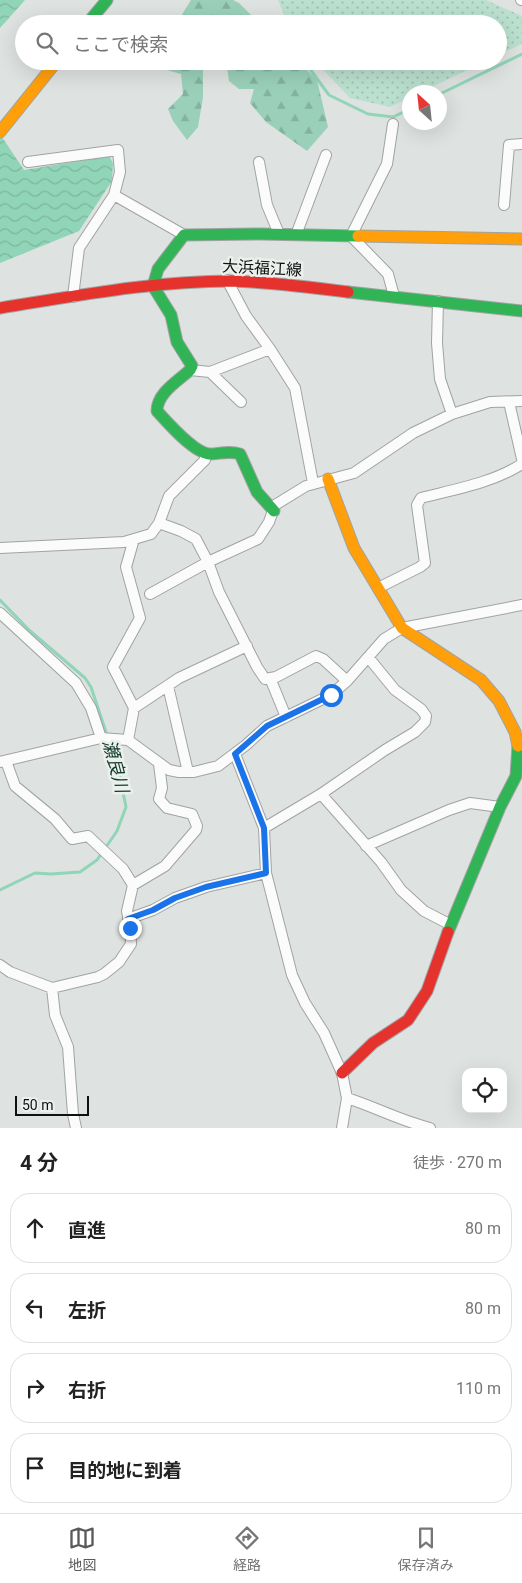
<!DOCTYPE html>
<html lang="ja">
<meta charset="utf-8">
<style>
:root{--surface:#fff;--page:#f6f6f6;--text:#222;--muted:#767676;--line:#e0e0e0;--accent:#575a59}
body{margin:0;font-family:Roboto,"Noto Sans JP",sans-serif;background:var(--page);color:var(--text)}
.controls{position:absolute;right:15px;bottom:15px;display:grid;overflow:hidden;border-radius:10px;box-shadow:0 5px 20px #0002}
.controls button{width:45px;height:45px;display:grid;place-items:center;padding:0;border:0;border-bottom:1px solid var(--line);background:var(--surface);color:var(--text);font:25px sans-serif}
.compass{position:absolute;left:402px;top:85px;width:45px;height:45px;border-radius:50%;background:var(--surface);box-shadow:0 5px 20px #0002;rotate:333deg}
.scale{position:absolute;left:15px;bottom:12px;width:74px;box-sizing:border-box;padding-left:5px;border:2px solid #0f1110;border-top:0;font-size:14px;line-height:18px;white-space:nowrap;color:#0f1110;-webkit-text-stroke:4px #ebf0ed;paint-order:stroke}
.stop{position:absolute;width:15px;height:15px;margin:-11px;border:4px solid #1a73e8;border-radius:50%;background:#fff}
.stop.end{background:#1a73e8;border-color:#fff;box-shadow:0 1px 5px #0008}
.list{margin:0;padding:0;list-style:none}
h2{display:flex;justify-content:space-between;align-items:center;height:65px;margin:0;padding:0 20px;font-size:21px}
h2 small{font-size:16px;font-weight:400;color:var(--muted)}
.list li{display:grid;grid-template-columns:32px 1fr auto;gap:15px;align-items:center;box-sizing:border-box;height:70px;margin:0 10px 10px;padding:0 10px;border:1px solid var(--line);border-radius:20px}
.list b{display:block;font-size:19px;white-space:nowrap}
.list em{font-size:16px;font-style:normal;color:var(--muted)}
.icon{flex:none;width:28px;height:28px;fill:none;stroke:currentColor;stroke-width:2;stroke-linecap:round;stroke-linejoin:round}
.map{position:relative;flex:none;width:522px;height:1128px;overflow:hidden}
.search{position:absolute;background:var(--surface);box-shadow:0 5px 20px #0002;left:15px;right:15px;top:15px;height:55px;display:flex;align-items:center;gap:12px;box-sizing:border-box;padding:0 18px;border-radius:28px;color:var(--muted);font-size:19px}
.sheet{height:385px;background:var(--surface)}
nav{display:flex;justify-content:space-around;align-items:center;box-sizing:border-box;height:70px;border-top:1px solid var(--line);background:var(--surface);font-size:14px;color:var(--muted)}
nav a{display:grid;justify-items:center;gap:2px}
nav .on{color:var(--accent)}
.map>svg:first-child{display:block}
.forest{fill:url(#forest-firs)}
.park{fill:url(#park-dots)}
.water{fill:url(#water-waves)}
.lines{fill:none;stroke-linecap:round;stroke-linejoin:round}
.stream{stroke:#91d5b8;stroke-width:3}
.street-casing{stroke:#a1a3a2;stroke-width:12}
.fast-casing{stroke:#a1a3a2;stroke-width:13}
.slow-casing{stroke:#a1a3a2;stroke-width:13}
.jam-casing{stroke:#a1a3a2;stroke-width:13}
.street{stroke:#fafbfa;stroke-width:10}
.fast{stroke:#30b455;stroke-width:11}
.slow{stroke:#ff9f0a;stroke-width:11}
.jam{stroke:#e5322d;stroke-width:11}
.route{stroke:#1a73e8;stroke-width:6}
.labels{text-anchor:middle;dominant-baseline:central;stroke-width:5;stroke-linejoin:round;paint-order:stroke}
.street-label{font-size:16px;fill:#0f1110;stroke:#ebf0ed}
.water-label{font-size:18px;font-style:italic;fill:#103a2a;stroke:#ebf0ed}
</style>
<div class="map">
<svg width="522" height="1128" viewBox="0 0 522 1128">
<defs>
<pattern id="forest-firs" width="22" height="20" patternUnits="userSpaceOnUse" patternTransform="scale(1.25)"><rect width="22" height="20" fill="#9ad0ba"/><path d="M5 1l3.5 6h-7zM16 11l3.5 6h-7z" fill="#84b29f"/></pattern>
<pattern id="park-dots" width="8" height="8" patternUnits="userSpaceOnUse" patternTransform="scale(1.25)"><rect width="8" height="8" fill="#bbe0cf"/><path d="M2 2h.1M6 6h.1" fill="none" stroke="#a0bfb1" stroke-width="1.8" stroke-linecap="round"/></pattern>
<pattern id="water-waves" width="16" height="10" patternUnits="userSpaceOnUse" patternTransform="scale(1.25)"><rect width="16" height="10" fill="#91d5b8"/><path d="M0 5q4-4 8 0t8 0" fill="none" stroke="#7cb69d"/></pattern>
</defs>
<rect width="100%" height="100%" fill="#dee2e0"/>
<!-- forest -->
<path class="forest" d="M191 0H233L239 3 260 24H176Z
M163 61H203V97L198 127 187 140 173 121 168 109 183 94 181 74 163 69Z
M226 61H298L317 80 328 127 307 151 266 122 250 103 254 89H239L229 81Z"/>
<!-- park -->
<path class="park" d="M278 0H486L522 16V44L498 55V24H288Z
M315 61H486L421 92H410L409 98 390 107 350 98Z"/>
<!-- water -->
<path class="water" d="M0 0H25L0 28Z
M0 134 24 170 109 156 113 163 112 181 79 231 0 263Z"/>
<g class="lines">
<!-- stream -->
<path class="stream" d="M304 61 329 95 368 114 393 117 410 109
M440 94 522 54
M0 600 29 630 85 678 91 687 107 735
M0 890 35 873 51 874 80 872 97 860 117 831 126 807 118 767 109 741"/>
<defs>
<path id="street" d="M521 0H522
M393 124 387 164 351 236 388 274 394 296
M28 162 118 150 120 172 114 195 79 248 73 297
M259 162 267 205 279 234
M114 195 184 235
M504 205 509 145 522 144
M296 235 326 155
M227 280 246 316 270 349 295 388 313 483
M438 301 437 343 440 379 452 414
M190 370 210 372 270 349
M210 372 241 402
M509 402 522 459
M159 523 181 531 196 539 208 562 219 592 257 667 265 679 276 677 316 656 323 659 347 681
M0 548 124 542 151 534 159 523 169 496 205 460V453
M378 588 420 567 425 563 417 505 421 498C456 489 492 483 522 464
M150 594 208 562 258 539 269 522 275 505 306 486 354 473 413 433 452 414 490 402 522 401
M0 613 76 683 91 708 101 738
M270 678 286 717
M168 686 188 772
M134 708 179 678 247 646
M128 740 134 708 113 667 140 618 126 567 134 539
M235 754 264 828 266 873 292 975 305 1003 324 1033 342 1073 347 1098 342 1128
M6 761 15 786 55 819 72 839 88 836 123 869 133 885
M0 762 101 738 128 740 169 770 179 772H194L218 766 246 745 267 726 331 695 347 681 384 639 402 628 522 605
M321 794 381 862 401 890 424 911 451 925
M264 828 321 794 385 750 415 732 425 722 426 716 421 709 395 690 368 657
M366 846 449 810 470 803 500 807
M128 919 153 910 175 898 206 887 266 873
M0 965 10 972 52 988 98 977 104 974 119 962 131 944 130 928 127 911 133 885 165 866 196 830 197 826 192 814 167 808 159 799 162 788 159 764
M52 988 55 1015 68 1047 73 1114 76 1128
M347 1098C375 1107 401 1121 430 1128"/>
<path id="fast" d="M87 24 107 0
M153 286 158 269 184 235 260 234 358 236
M153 286 171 315 177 342 192 366 190 370C178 381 157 393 157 411 168 423 193 452 209 454 220 454 229 450 240 454L257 492 274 511
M348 292 522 311
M448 932 500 807 516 776 518 746"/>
<path id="slow" d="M0 132 57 61
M358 236 522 239
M328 479 354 548 402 628 481 680 499 701 515 732 518 746"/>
<path id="jam" d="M0 308C76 296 153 281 231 281 270 282 309 287 348 292
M342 1073 373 1043 408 1020 427 991 448 932"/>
</defs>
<!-- street casing -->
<use href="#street" class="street-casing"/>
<!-- fast casing -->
<use href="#fast" class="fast-casing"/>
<!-- slow casing -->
<use href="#slow" class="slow-casing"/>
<!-- jam casing -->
<use href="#jam" class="jam-casing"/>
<!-- street -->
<use href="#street" class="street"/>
<!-- fast -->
<use href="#fast" class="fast"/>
<!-- slow -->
<use href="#slow" class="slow"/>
<!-- jam -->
<use href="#jam" class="jam"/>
</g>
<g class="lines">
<!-- route -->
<path class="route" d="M130 928 128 919 153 910 175 898 206 887 266 873 264 828 235 754 267 726 331 695"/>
</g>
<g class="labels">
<!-- street labels -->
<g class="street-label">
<text transform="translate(262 268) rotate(3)">大浜福江線</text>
</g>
<!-- water labels -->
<g class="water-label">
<text transform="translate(116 766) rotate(75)">瀬良川</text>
</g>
</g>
</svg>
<div class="controls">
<button><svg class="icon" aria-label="locate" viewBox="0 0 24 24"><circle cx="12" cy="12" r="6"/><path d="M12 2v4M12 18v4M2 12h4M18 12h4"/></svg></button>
</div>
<svg class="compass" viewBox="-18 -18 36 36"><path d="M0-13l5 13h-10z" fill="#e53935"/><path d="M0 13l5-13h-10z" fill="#767676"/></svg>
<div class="scale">50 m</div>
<div class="stop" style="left:331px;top:695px"></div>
<div class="stop end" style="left:130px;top:928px"></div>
<div class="search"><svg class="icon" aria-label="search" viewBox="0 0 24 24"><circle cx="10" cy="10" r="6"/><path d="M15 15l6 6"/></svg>ここで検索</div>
</div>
<section class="sheet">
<h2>4 分<small>徒歩 · 270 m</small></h2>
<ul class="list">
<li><svg class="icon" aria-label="ahead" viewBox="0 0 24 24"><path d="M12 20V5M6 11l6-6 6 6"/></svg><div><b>直進</b></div><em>80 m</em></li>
<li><svg class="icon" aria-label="left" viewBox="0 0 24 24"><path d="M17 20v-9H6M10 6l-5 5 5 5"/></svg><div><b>左折</b></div><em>80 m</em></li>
<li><svg class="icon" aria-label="right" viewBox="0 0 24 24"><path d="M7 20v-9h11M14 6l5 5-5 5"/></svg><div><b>右折</b></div><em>110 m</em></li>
<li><svg class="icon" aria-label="arrive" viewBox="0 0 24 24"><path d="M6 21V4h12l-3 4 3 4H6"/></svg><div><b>目的地に到着</b></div></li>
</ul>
</section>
<nav>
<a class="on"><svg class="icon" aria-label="map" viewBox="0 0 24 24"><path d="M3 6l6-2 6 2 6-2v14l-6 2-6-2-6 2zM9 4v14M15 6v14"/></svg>地図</a>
<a><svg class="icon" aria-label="directions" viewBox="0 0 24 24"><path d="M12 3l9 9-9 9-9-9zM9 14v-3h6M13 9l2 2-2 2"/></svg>経路</a>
<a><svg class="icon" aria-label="saved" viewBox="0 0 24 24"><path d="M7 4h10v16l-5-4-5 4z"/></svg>保存済み</a>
</nav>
